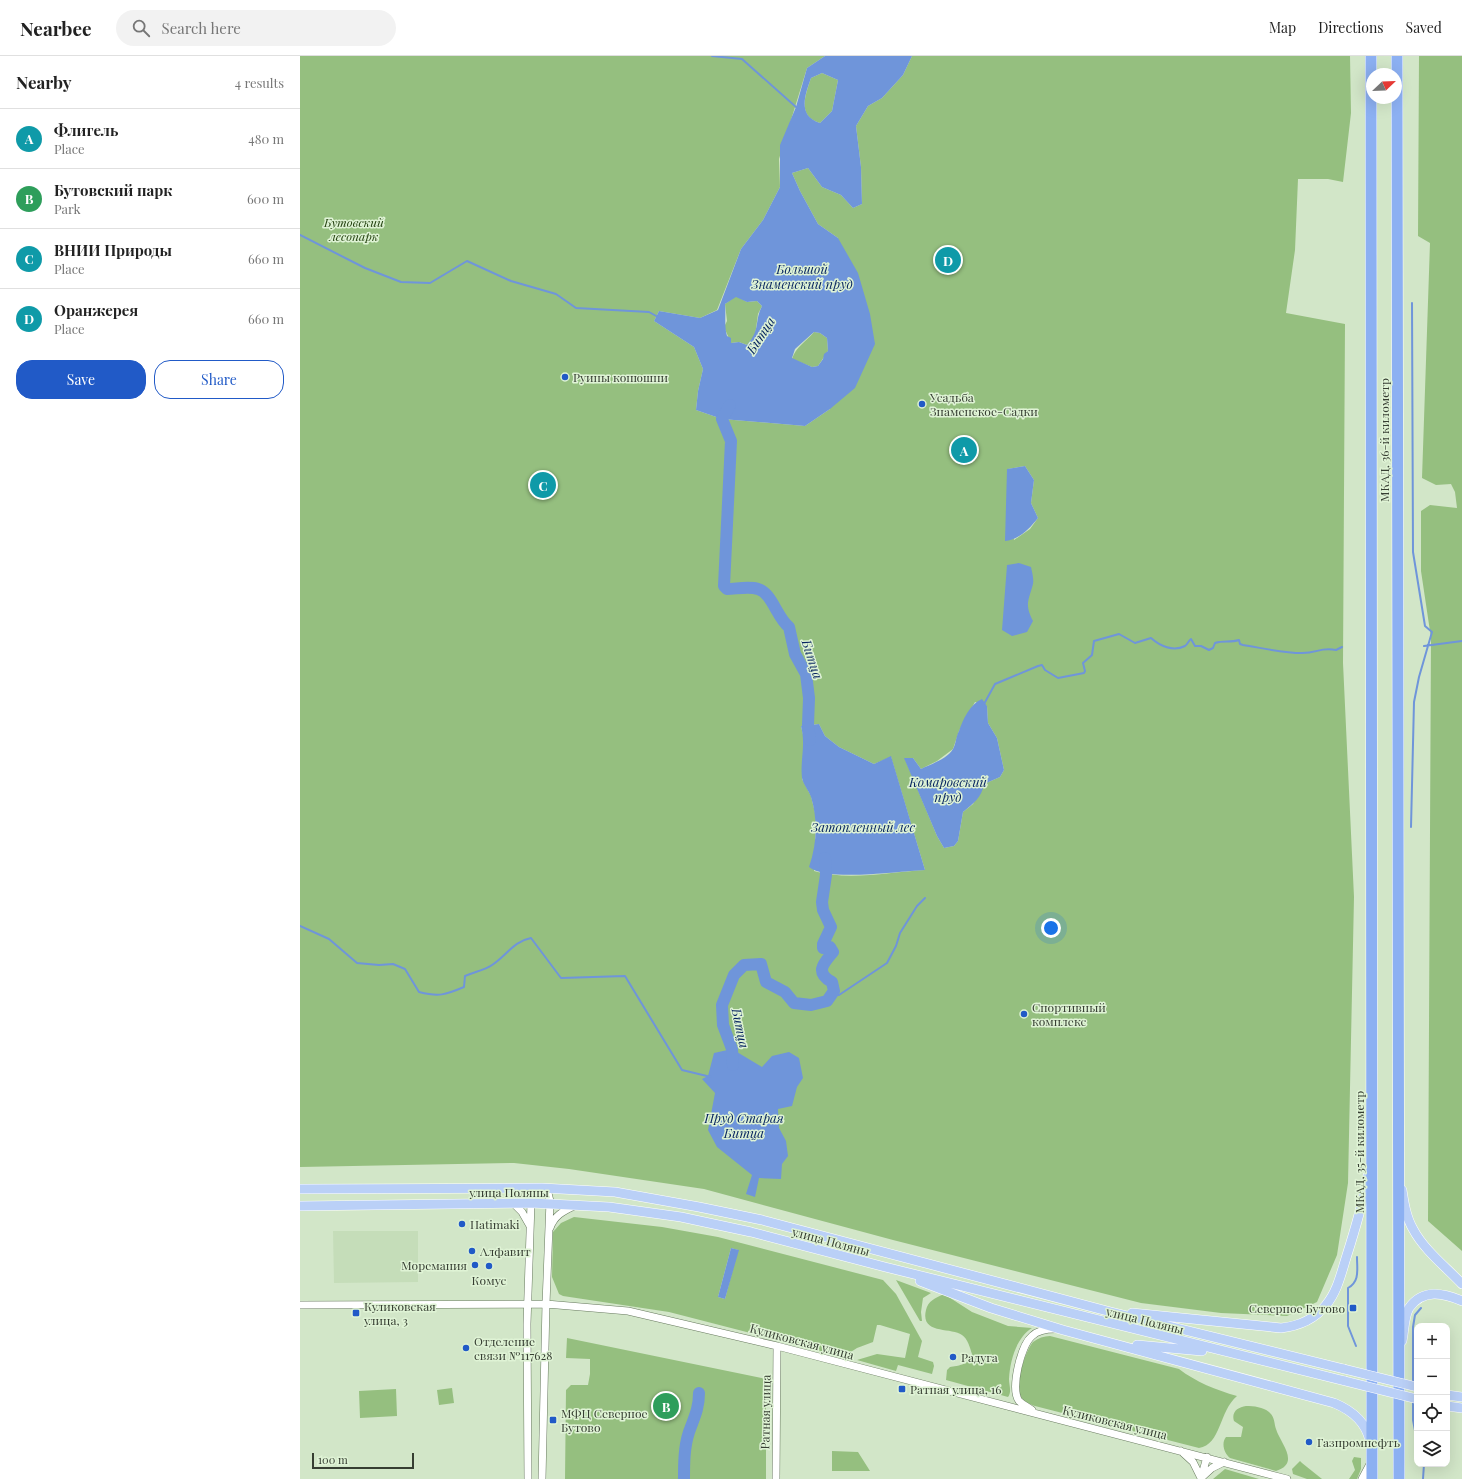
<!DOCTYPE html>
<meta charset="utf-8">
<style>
:root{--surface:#fff;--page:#f2f2f2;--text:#222;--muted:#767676;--line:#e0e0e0;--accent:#215ac7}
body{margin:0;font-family:"Playfair Display",serif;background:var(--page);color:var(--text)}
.controls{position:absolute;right:12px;bottom:12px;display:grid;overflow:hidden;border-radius:8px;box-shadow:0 4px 16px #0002}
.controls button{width:36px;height:36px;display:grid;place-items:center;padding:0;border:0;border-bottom:1px solid var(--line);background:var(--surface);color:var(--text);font:20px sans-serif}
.compass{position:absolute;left:1066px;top:12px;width:36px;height:36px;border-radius:50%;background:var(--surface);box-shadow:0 4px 16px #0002;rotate:67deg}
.scale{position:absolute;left:12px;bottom:10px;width:102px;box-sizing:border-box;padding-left:4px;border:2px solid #363e32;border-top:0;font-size:11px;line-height:14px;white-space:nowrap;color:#363e32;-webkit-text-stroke:3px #dff3d5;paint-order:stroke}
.you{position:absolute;left:751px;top:872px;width:14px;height:14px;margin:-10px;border:3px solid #fff;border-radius:50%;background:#1a73e8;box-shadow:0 0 0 6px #1a73e833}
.badge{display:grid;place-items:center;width:26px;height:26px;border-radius:50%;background:var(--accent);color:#fff;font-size:13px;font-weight:700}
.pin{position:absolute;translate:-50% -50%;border:2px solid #fff;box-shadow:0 1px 4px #0006}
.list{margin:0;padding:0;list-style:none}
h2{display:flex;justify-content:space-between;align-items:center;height:52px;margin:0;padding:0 16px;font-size:17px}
h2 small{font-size:13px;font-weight:400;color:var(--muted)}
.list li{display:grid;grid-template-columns:26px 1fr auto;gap:12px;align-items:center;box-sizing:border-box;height:60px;padding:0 16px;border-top:1px solid var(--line)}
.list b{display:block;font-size:15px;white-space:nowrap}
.list p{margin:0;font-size:13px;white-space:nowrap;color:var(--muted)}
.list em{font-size:13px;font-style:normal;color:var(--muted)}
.actions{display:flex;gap:8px;padding:12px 16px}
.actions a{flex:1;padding:9px 0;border:1px solid var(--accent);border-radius:16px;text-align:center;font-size:14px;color:var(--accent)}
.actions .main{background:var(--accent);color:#fff}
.icon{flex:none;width:22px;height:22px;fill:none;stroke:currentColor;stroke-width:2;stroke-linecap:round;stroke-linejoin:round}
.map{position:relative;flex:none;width:1162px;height:1423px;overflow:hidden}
header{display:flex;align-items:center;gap:24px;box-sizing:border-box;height:56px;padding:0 20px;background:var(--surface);border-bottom:1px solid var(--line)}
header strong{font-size:19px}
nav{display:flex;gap:22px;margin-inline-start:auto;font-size:14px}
.search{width:280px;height:36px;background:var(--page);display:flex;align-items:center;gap:10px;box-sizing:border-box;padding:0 14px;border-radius:22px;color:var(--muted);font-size:15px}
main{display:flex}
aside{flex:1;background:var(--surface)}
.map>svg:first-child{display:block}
.built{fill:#c5ddb9}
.green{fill:#95bf7f;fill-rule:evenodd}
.water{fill:#6f95da;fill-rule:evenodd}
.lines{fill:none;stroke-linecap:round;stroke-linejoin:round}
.stream{stroke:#6f95da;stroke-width:2}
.river{stroke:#6f95da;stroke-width:12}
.minor-casing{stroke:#67795e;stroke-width:8}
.major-casing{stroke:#fff;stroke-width:10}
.highway-casing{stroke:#fff;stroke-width:12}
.minor{stroke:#fff;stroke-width:7}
.major{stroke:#bad0f7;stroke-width:9}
.highway{stroke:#8cb0f2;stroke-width:11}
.major-bridge-casing{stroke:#fff;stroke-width:10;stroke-linecap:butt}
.major-bridge{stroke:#bad0f7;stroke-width:9}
.poi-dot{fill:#215ac7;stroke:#dff3d5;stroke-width:1.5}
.labels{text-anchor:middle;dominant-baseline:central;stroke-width:3;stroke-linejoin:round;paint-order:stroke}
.park-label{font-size:12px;font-style:italic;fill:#23410f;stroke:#dff3d5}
.poi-label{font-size:12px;fill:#363e32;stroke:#dff3d5;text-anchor:start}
.street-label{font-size:12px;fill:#363e32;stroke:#dff3d5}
.water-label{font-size:13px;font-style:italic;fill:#05235f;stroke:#dff3d5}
</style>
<header>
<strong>Nearbee</strong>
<div class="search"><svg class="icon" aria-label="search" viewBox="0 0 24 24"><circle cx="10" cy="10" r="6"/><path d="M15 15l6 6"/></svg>Search here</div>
<nav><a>Map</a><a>Directions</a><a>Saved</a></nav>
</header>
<main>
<aside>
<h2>Nearby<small>4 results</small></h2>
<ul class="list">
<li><span class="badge" style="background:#0f9aa8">A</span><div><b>Флигель</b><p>Place</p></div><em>480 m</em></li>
<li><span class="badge" style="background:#2e9e5b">B</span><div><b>Бутовский парк</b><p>Park</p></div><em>600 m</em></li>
<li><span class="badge" style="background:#0f9aa8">C</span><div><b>ВНИИ Природы</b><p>Place</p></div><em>660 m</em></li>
<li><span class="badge" style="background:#0f9aa8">D</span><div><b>Оранжерея</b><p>Place</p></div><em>660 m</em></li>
</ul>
<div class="actions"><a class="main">Save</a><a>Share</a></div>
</aside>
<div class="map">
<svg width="1162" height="1423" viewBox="0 0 1162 1423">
<rect width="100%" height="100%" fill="#d2e6c8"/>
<!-- built -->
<path class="built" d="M33 1175H118V1226L34 1227Z"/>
<!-- green -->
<path class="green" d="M0 0H525L507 12 479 103 480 131 463 164 441 193 417 254 400 262 359 255 354 265 394 291 403 313 398 335 396 354 422 363 505 370 530 353 538 182 518 168 500 135 492 117 508 112 522 131 541 139 553 152 562 148 561 111 556 70 568 50 582 42 603 19 612 0H1050L1051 57 1043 126 1028 123H998L995 194 986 257 1045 268 1043 607 1054 841 1048 1127 1037 1199 1017 1246 987 1260 921 1257 841 1247 593 1184 404 1133 269 1113 214 1107 0 1111ZM725 410 734 424 731 447 738 462 730 473 714 484 708 413ZM719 507 733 526 728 539 727 554ZM675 646 687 650 688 667 697 682 704 714 700 721 684 728 673 748 663 756 658 785 654 790 644 792 637 780 605 703 613 702 621 713 637 705 653 693 659 675ZM519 668 525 680 539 691 574 708 591 701 625 814C591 816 547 825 514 815L516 761 511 740 502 723 504 683 501 670Z
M1119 0H1162V1195L1128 1165 1131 582 1121 515V455L1130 449 1157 452 1155 436 1151 428 1136 429 1122 422 1130 187 1118 180Z
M522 17 538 24 532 55 520 67C497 60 505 40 511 22Z
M436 240 447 246 457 245 462 250 458 258 455 280 447 289 439 286 431 287 424 271 427 265 425 248Z
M514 276 520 277 527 282 528 295 518 310 512 311 492 303C496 290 506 286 514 276Z
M274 1161 362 1171 418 1181 583 1224 596 1238 622 1285 618 1301 633 1306 634 1310 632 1318 598 1309 596 1315 557 1304 577 1298 605 1302 610 1278 580 1269H577L573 1286 557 1292 543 1301 369 1256 263 1240 259 1238 252 1221 253 1176 261 1167ZM431 1192 438 1194 425 1243 418 1241Z
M596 1224 631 1237 623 1242 621 1256 622 1265H620Z
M644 1238 672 1256 708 1270 732 1272C716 1282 710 1305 709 1323 709 1329 712 1336 708 1341L646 1324 647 1314 650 1311C658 1310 669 1309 672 1298 670 1292 668 1283 662 1279 651 1271 620 1279 626 1254 628 1245 635 1242 644 1238Z
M750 1280 879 1313C896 1326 916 1334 937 1340 919 1355 921 1389 899 1392L735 1350C729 1348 722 1345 720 1339 715 1329 725 1295 733 1286 738 1282 744 1280 750 1280Z
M267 1282 466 1323V1423H265L266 1334 271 1329H288L290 1318V1303L266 1302Z
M152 1332 154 1347 139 1349 137 1334Z
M96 1333 97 1360 60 1362 59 1335Z
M946 1350C954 1350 963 1351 969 1356 975 1361 974 1367 976 1373 980 1387 1001 1407 976 1415L930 1402C924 1397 921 1387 926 1381H941L943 1371 934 1365C931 1356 938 1351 946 1350Z
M532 1395 558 1396 570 1415H532Z
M1054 1401 1061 1402V1413L1057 1423H1049L1055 1414 1052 1405Z
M1000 1405 1002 1407 1022 1423H1007L993 1418 992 1413Z
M925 1413 959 1423H913Z"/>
<!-- water -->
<path class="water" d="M525 0H612L603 19 582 42 568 50 556 70 561 111 562 148 553 152 541 139 522 131 508 112 492 117 500 135 518 168 538 182 558 217 570 258 575 288 555 332 530 353 505 370 422 363 396 354 398 335 403 313 394 291 354 265 359 255 400 262 418 254 441 193 463 164 480 131V89L496 51 507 12ZM522 17 538 24 532 55 520 67C497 60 505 39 511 22ZM436 241 447 246 457 245 462 250C454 266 461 273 447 289L439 286 431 287V282L427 280C424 270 426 260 425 248ZM514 276 520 277 527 282 528 295 524 298 523 303 518 310 512 311 492 302 495 293Z
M725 410 734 424 731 447 738 462C729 473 720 483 705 485L707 413Z
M719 507 731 511C732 516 734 523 733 528 729 544 724 548 733 565L727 576 712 580 702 574 707 509Z
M682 643 687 650 688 667 697 682 704 714 700 721 684 728C682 741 673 748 663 756L658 785 654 790 644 792 637 780 604 702H613L621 713C631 708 647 703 653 693 656 688 656 680 659 675 663 663 670 648 682 643Z
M519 668 525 680 539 691 574 708 591 700 625 814C599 815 527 826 509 811 517 788 518 764 511 741 509 735 503 728 502 722 500 703 506 690 501 670Z
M432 993 462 1011 472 1000 489 996 499 1002 503 1022 497 1031 492 1050 478 1053 479 1072 486 1085 488 1100 482 1108 481 1123 459 1122 455 1141 446 1138 452 1119 417 1091 408 1074 415 1037 402 1023 408 1020 414 997Z
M431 1192 439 1194 425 1243 418 1241Z"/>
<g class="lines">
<!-- stream -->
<path class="stream" d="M412 0 442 3 496 51
M0 179 65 212 101 226 130 227 167 205 211 225 256 238 276 252 349 256 358 261
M1124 590 1162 585
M684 648 695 628 738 610 742 609 745 614 758 622 784 617 785 615 783 607 792 599 794 585 819 578 835 587 851 582C860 590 873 596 885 590 888 588 888 585 891 583L895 590H901L909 594 913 592 915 587C924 584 930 587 939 584L940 588 943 589C962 592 983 597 1002 597 1018 597 1020 591 1036 594L1042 591
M1111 771 1114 646 1119 621 1132 576 1125 570 1113 496 1112 247
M0 870 29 883 57 907 79 909 93 908 105 913 119 936C139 941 145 939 164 931L165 920C174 916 185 914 192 909 206 900 214 885 231 882L261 922 325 920 382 1014 411 1021
M531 939H539L587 907 596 890 600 877 617 850 625 842
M1056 1290 1048 1270V1232C1060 1225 1057 1214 1057 1201
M1113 1327V1271L1115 1259 1121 1252
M1113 1345V1364L1117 1385
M1123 1423 1124 1408"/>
<!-- river -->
<path class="river" d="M430 349 422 363 431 385 424 530 427 533C436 533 449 530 458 533 472 537 477 562 489 571L495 598 506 618 509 642 508 669 510 684
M433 1009 432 993 423 969 422 949 434 919 444 909 461 908 466 926 485 936 494 947 511 949 527 945 534 935 532 926C514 916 524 907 533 896L530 891 523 892V888L531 871 523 854 522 846 526 819 525 802
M384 1423C384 1408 384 1391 389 1376 394 1362 399 1353 399 1337"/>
<defs>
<path id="minor" d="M213 1147 222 1156 230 1170
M250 1172C254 1160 263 1155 274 1150
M0 1249 246 1248 328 1255 477 1290 987 1423
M732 1354C728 1351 723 1349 719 1345 710 1333 721 1289 732 1280 738 1274 747 1273 755 1273
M881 1395 893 1406 901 1422
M901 1422 912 1412 924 1406
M901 1422 907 1401
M228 1423 227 1268 231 1147 232 1137 242 1132 248 1137 250 1145 246 1248 242 1423
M476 1423 477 1290
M1062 1423 1070 1408"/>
<path id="major" d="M0 1133 242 1132 315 1136 399 1151 462 1164 811 1256 1044 1313
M1102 1134C1104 1147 1106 1161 1113 1173 1124 1194 1146 1211 1162 1228
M0 1150 231 1147 309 1151 381 1161 451 1176 585 1211 1045 1325
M620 1225 691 1252 763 1274 1034 1347C1051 1354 1066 1366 1070 1385
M832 1257 981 1272C999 1270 1014 1264 1026 1249 1037 1236 1041 1218 1046 1202 1055 1174 1063 1147 1068 1119
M1102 1285C1104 1276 1104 1260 1109 1252 1123 1232 1144 1237 1162 1245
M837 1289 902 1295
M1147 1339 1162 1341
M1147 1350 1162 1352"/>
<path id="highway" d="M1071 0 1072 1423
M1097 0 1099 1423"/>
</defs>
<!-- minor casing -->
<use href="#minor" class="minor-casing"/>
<!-- major casing -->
<use href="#major" class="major-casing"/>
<!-- highway casing -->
<use href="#highway" class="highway-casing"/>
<!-- minor -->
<use href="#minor" class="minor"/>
<!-- major -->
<use href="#major" class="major"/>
<!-- highway -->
<use href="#highway" class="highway"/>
<defs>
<path id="major-bridge" d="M1044 1313 1117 1331
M1045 1325 1117 1343"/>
</defs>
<!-- major-bridge casing -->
<use href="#major-bridge" class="major-bridge-casing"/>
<!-- major-bridge -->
<use href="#major-bridge" class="major-bridge"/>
</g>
<!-- markers -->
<g class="poi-dot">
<circle cx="265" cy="321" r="4"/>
<circle cx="622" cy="348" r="4"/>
<circle cx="724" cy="958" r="4"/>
<circle cx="162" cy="1168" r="4"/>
<circle cx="172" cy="1195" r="4"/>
<circle cx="175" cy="1209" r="4"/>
<circle cx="189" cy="1210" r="4"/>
<rect x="1049" y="1248" width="8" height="8" rx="2"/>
<rect x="52" y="1253" width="8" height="8" rx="2"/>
<circle cx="166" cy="1292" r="4"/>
<circle cx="653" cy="1301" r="4"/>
<rect x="598" y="1329" width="8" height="8" rx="2"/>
<rect x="249" y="1360" width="8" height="8" rx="2"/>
<circle cx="1009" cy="1386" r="4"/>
</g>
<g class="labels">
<!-- park labels -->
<g class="park-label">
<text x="54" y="166">Бутовский<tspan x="54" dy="14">лесопарк</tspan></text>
</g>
<!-- poi labels -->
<g class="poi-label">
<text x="273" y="321">Руины конюшни</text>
<text x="630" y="341">Усадьба<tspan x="630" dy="14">Знаменское-Садки</tspan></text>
<text x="732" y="951">Спортивный<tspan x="732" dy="14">комплекс</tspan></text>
<text x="170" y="1168">Hatimaki</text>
<text x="180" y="1195">Алфавит</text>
<text x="167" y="1209" text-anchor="end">Моремания</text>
<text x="189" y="1224" text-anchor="middle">Комус</text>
<text x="64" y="1250">Куликовская<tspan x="64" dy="14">улица, 3</tspan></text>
<text x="1045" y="1252" text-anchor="end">Северное Бутово</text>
<text x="174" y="1285">Отделение<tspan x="174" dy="14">связи №117628</tspan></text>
<text x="661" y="1301">Радуга</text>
<text x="610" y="1333">Ратная улица, 16</text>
<text x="261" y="1357">МФЦ Северное<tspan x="261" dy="14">Бутово</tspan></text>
<text x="1017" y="1386">Газпромнефть</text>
</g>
<!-- street labels -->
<g class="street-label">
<text transform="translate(1084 384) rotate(-90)">МКАД, 36-й километр</text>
<text transform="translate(1059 1096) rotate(-90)">МКАД, 35-й километр</text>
<text x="209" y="1136">улица Поляны</text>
<text transform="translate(531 1185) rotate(15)">улица Поляны</text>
<text transform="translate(845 1264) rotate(14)">улица Поляны</text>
<text transform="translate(502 1285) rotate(15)">Куликовская улица</text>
<text transform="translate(465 1356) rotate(-89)">Ратная улица</text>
<text transform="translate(815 1366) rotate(14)">Куликовская улица</text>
</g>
<!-- water labels -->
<g class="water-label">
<text x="502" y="212">Большой<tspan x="502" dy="15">Знаменский пруд</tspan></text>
<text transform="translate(460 279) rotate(-57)">Битца</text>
<text transform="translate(513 603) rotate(72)">Битца</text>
<text x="648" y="725">Комаровский<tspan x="648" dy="15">пруд</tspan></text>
<text x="563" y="770">Затопленный лес</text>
<text transform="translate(441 972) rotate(78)">Битца</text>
<text x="444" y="1061">Пруд Старая<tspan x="444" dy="15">Битца</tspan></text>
</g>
</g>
</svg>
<div class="controls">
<button>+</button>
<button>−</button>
<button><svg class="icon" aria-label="locate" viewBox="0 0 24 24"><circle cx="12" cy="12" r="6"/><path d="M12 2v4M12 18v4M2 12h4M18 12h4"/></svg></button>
<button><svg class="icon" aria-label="layers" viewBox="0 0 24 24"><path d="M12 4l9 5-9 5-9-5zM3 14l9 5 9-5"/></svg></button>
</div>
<svg class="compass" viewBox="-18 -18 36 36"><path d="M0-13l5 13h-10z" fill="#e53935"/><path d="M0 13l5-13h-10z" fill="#767676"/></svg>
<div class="scale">100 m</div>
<div class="you"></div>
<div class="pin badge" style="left:664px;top:394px;background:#0f9aa8">A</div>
<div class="pin badge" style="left:366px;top:1350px;background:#2e9e5b">B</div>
<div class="pin badge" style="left:243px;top:429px;background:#0f9aa8">C</div>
<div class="pin badge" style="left:648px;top:204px;background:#0f9aa8">D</div>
</div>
</main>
